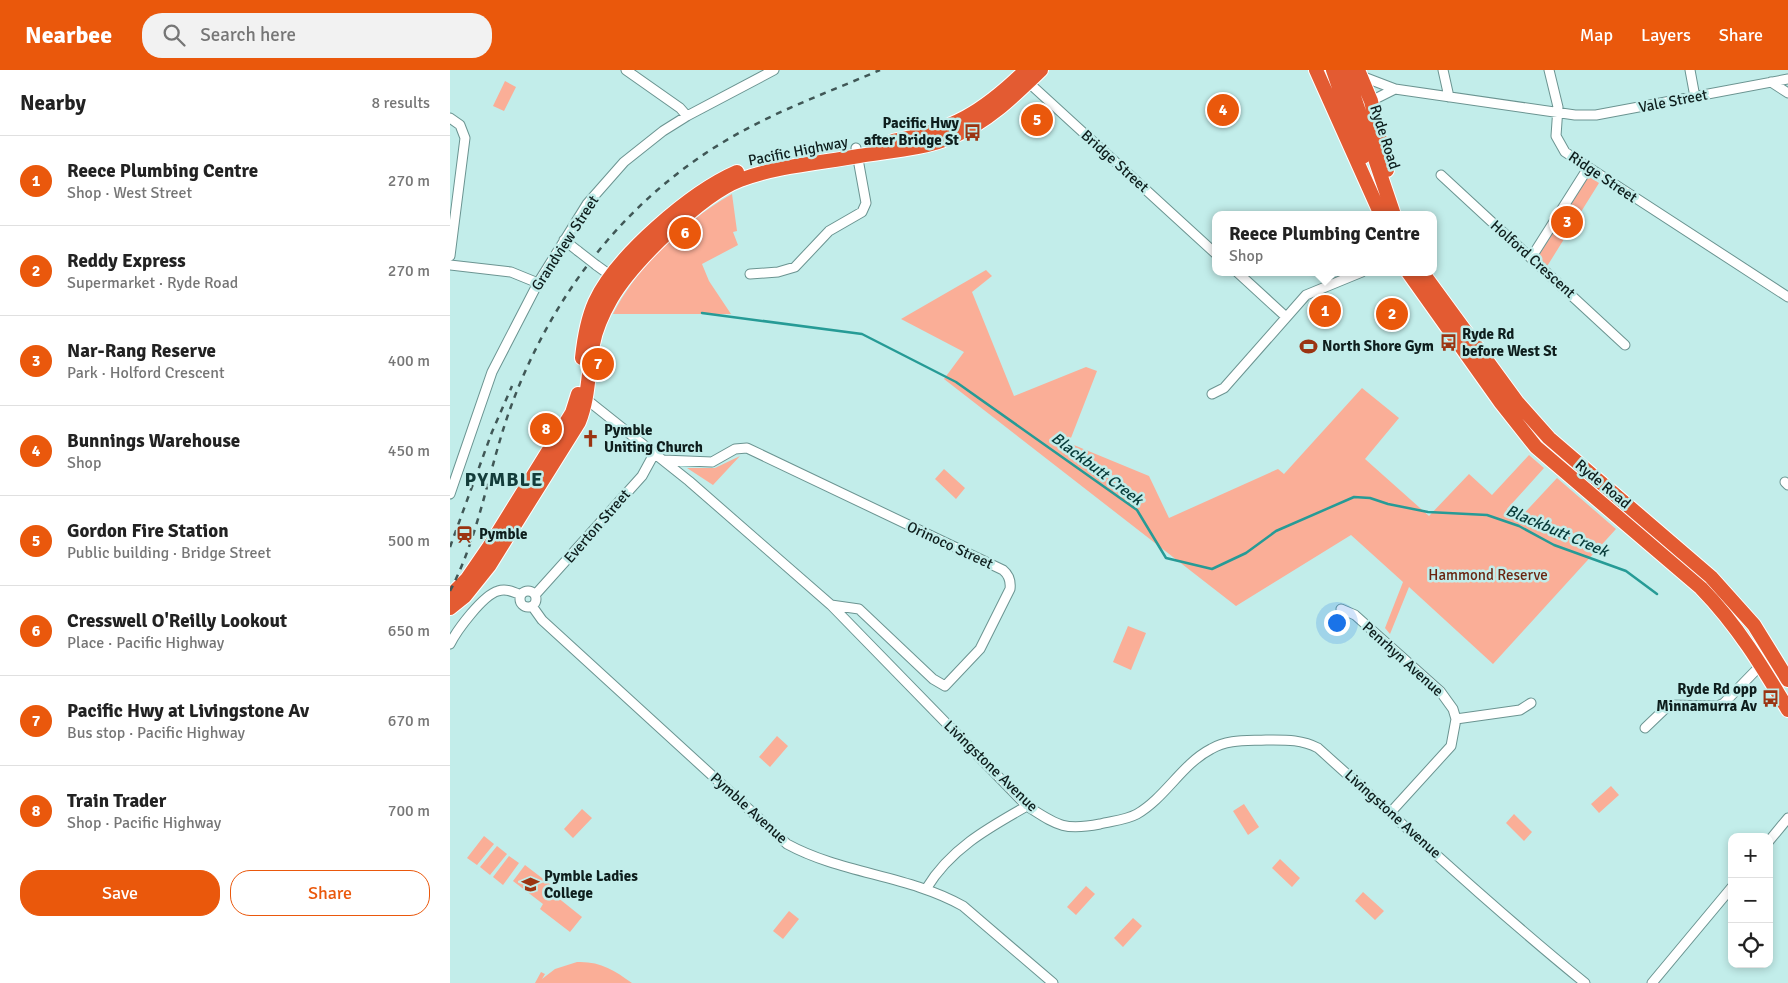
<!DOCTYPE html>
<meta charset="utf-8">
<style>
:root{--surface:#fff;--page:#f2f2f2;--text:#222;--muted:#767676;--line:#e0e0e0;--accent:#ea580c}
body{margin:0;font-family:Signika,sans-serif;background:var(--page);color:var(--text)}
.controls{position:absolute;right:15px;bottom:15px;display:grid;overflow:hidden;border-radius:10px;box-shadow:0 2px 8px #0003}
.controls button{width:45px;height:45px;display:grid;place-items:center;padding:0;border:0;border-bottom:1px solid var(--line);background:var(--surface);color:var(--text);font:25px sans-serif}
.you{position:absolute;left:886px;top:552px;width:18px;height:18px;margin:-12px;border:4px solid #fff;border-radius:50%;background:#1a73e8;box-shadow:0 0 0 8px #1a73e833}
.badge{display:grid;place-items:center;width:32px;height:32px;border-radius:50%;background:var(--accent);color:#fff;font-size:16px;font-weight:700}
.pin{position:absolute;translate:-50% -50%;border:2px solid #fff;box-shadow:0 1px 5px #0006}
.popup{position:absolute;left:762px;top:141px;width:225px;height:65px;box-sizing:border-box;display:grid;place-content:center;border-radius:10px;background:var(--surface);filter:drop-shadow(0 1px 4px #0005);font-size:16px;white-space:nowrap;color:var(--muted)}
.popup b{font-size:19px;color:var(--text)}
.popup::after{content:'';position:absolute;left:50%;top:100%;margin-left:-10px;border:10px solid transparent;border-top-color:var(--surface)}
.list{margin:0;padding:0;list-style:none}
h2{display:flex;justify-content:space-between;align-items:center;height:65px;margin:0;padding:0 20px;font-size:21px}
h2 small{font-size:16px;font-weight:400;color:var(--muted)}
.list li{display:grid;grid-template-columns:32px 1fr auto;gap:15px;align-items:center;box-sizing:border-box;height:90px;padding:0 20px;border-top:1px solid var(--line)}
.list b{display:block;font-size:19px;white-space:nowrap}
.list p{margin:0;font-size:16px;white-space:nowrap;color:var(--muted)}
.list em{font-size:16px;font-style:normal;color:var(--muted)}
.actions{display:flex;gap:10px;padding:15px 20px}
.actions a{flex:1;padding:11px 0;border:1px solid var(--accent);border-radius:20px;text-align:center;font-size:18px;color:var(--accent)}
.actions .main{background:var(--accent);color:#fff}
.icon{flex:none;width:28px;height:28px;fill:none;stroke:currentColor;stroke-width:2;stroke-linecap:round;stroke-linejoin:round}
.map{position:relative;flex:none;width:1338px;height:913px;overflow:hidden}
header{display:flex;align-items:center;gap:30px;box-sizing:border-box;height:70px;padding:0 25px;background:var(--accent);color:#fff}
header strong{font-size:24px}
nav{display:flex;gap:28px;margin-inline-start:auto;font-size:18px}
.search{width:350px;height:45px;background:var(--page);display:flex;align-items:center;gap:12px;box-sizing:border-box;padding:0 18px;border-radius:20px;color:var(--muted);font-size:19px}
main{display:flex}
aside{flex:1;background:var(--surface)}
.map>svg:first-child{display:block}
.green{fill:#faae97}
.lines{fill:none;stroke-linecap:round;stroke-linejoin:round}
.stream{stroke:#269b96;stroke-width:2.5}
.minor-casing{stroke:#6b9491;stroke-width:11}
.highway-casing{stroke:#fff;stroke-width:16}
.minor{stroke:#fff;stroke-width:9}
.highway{stroke:#e35b32;stroke-width:14}
.rail{stroke:#405756;stroke-width:2.5;stroke-dasharray:6 6;stroke-linecap:butt}
.minor-bridge-casing{stroke:#6b9491;stroke-width:11;stroke-linecap:butt}
.minor-bridge{stroke:#fff;stroke-width:9}
.labels{text-anchor:middle;dominant-baseline:central;stroke-width:5;stroke-linejoin:round;paint-order:stroke}
.street-label{font-size:15px;fill:#0e1e1d;stroke:#c2edea}
.poi-label{font-size:15px;font-weight:bold;fill:#0e1e1d;stroke:#c2edea;text-anchor:start}
.park-label{font-size:15px;fill:#692510;stroke:#c2edea}
.water-label{font-size:16px;font-style:italic;fill:#073b39;stroke:#c2edea}
.district-label{font-size:20px;font-weight:bold;letter-spacing:1px;fill:#133c3a;stroke:#c2edea}
</style>
<header>
<strong>Nearbee</strong>
<div class="search"><svg class="icon" aria-label="search" viewBox="0 0 24 24"><circle cx="10" cy="10" r="6"/><path d="M15 15l6 6"/></svg>Search here</div>
<nav><a>Map</a><a>Layers</a><a>Share</a></nav>
</header>
<main>
<aside>
<h2>Nearby<small>8 results</small></h2>
<ul class="list">
<li><span class="badge">1</span><div><b>Reece Plumbing Centre</b><p>Shop · West Street</p></div><em>270 m</em></li>
<li><span class="badge">2</span><div><b>Reddy Express</b><p>Supermarket · Ryde Road</p></div><em>270 m</em></li>
<li><span class="badge">3</span><div><b>Nar-Rang Reserve</b><p>Park · Holford Crescent</p></div><em>400 m</em></li>
<li><span class="badge">4</span><div><b>Bunnings Warehouse</b><p>Shop</p></div><em>450 m</em></li>
<li><span class="badge">5</span><div><b>Gordon Fire Station</b><p>Public building · Bridge Street</p></div><em>500 m</em></li>
<li><span class="badge">6</span><div><b>Cresswell O'Reilly Lookout</b><p>Place · Pacific Highway</p></div><em>650 m</em></li>
<li><span class="badge">7</span><div><b>Pacific Hwy at Livingstone Av</b><p>Bus stop · Pacific Highway</p></div><em>670 m</em></li>
<li><span class="badge">8</span><div><b>Train Trader</b><p>Shop · Pacific Highway</p></div><em>700 m</em></li>
</ul>
<div class="actions"><a class="main">Save</a><a>Share</a></div>
</aside>
<div class="map">
<svg width="1338" height="913" viewBox="0 0 1338 913">
<rect width="100%" height="100%" fill="#c2edea"/>
<!-- green -->
<path class="green" d="M55 11 66 17 54 41 43 36Z
M1138 106 1149 113 1096 198 1086 190Z
M282 124 287 161 283 162 288 175 252 194 259 211 281 244H163C186 198 237 149 282 124Z
M536 200 542 206 522 222 564 326 636 297 647 301 619 373 699 406 719 448 828 399 834 404 912 318 949 348 915 389 979 446 1019 404 1042 425 1079 385 1094 398 1057 439 1067 451 1107 408 1166 459 1043 594 959 517 940 564 935 558 953 512 901 465 786 536 494 309 514 282 451 249Z
M290 386 263 415 237 398H265Z
M494 399 515 418 506 429 485 409Z
M678 556 696 563 681 600 663 592Z
M327 666 338 676 320 697 309 687Z
M1161 716 1169 725 1149 743 1141 734Z
M794 734 809 757 798 765 783 741Z
M132 739 142 748 123 768 114 759Z
M1064 744 1082 762 1074 771 1056 753Z
M34 766 44 774 27 795 17 788Z
M47 776 57 784 40 805 30 797Z
M59 786 69 793 53 815 43 807Z
M830 789 850 808 842 817 822 798Z
M75 795 105 818 102 823 132 847 120 862 90 839 93 834 63 811Z
M636 816 645 824 626 845 617 837Z
M913 822 934 841 925 850 905 831Z
M339 841 349 849 333 869 323 861Z
M683 848 692 856 673 877 664 868Z
M127 892C150 891 164 900 182 913H85L91 902 95 904 92 909 105 899Z"/>
<g class="lines">
<!-- stream -->
<path class="stream" d="M252 243 412 264 506 312 687 440 716 488 762 499 796 483 826 461 904 427 920 428 938 434 978 442 1037 445 1069 456 1104 475 1176 501 1207 524"/>
<defs>
<path id="minor" d="M176 0 230 38 237 46
M993 0 999 27
M1099 0 1108 37 1106 66 1115 82 1338 227
M1240 0 1245 27
M911 6 945 19 1125 45H1146L1338 9
M1321 12 1338 23
M573 14 578 12 766 184
M921 31 945 19
M0 48 10 55 15 68 0 186
M991 105 1175 275
M114 170 128 181
M1081 188 1138 98
M0 195 61 202 88 213
M146 195 164 208
M787 202 835 246
M300 204 328 202 345 197 379 161 412 142 416 133 406 78
M762 324 774 318 856 225 912 202
M132 328 136 329 239 411 381 535 577 736C607 755 613 761 650 754 662 751 676 750 687 744 715 728 732 694 761 679 778 669 797 671 816 670 834 670 851 669 868 678 956 757 1043 838 1135 913
M213 390 262 392 285 379 297 378 553 500C559 505 561 511 560 519L530 579 495 616 483 609 409 539 381 535
M1335 412 1338 415
M0 424 42 302 88 213 137 134 174 92 213 61 237 46 324 0
M70 529a8 8 0 1 1 16 0a8 8 0 1 1-16 0Z
M85 525 192 406 204 384
M82 536 92 550 337 774C392 804 458 805 513 836L603 913
M891 539 905 545 990 621 1003 639 1006 649 1001 676 940 743
M0 574C7 560 33 525 48 521 56 518 64 522 71 525
M1006 649 1070 640 1081 633
M1195 658 1219 635 1268 636 1274 633 1311 595
M1319 771 1338 748
M476 819C500 779 538 758 577 736
M1202 913 1282 817"/>
<path id="highway" d="M866 0 931 145
M883 0 913 87
M895 0 944 145
M908 0 921 31 937 100
M443 71C503 60 533 42 576 0
M958 202 1051 333 1086 377 1251 518C1287 555 1312 596 1338 640
M972 202 1067 332 1099 368 1261 507 1304 555 1338 610
M132 288C134 269 137 250 145 232 166 186 241 122 287 102
M0 526 17 509 39 477 122 343 128 324
M0 538 15 526 39 496 129 352C139 327 138 301 143 274 146 258 153 243 161 229 182 193 251 125 290 110 327 96 370 93 409 86 440 81 475 79 504 66 538 52 565 25 591 0"/>
</defs>
<!-- minor casing -->
<use href="#minor" class="minor-casing"/>
<!-- highway casing -->
<use href="#highway" class="highway-casing"/>
<!-- minor -->
<use href="#minor" class="minor"/>
<!-- highway -->
<use href="#highway" class="highway"/>
<!-- rail -->
<path class="rail" d="M0 477 42 362 62 316
M0 521C31 462 39 394 63 331 106 218 182 122 289 63 334 38 384 20 430 0"/>
<defs>
<path id="minor-bridge" d="M128 181 146 195"/>
</defs>
<!-- minor-bridge casing -->
<use href="#minor-bridge" class="minor-bridge-casing"/>
<!-- minor-bridge -->
<use href="#minor-bridge" class="minor-bridge"/>
</g>
<!-- icons -->
<defs>
<symbol id="bus-bare" viewBox="-9 -9 18 18"><path d="M-5-6H5V4H4V6H2V4H-2V6H-4V4H-5ZM-3.5-4V0h7V-4ZM-3.5 1.2v1.5H-2V1.2ZM2 1.2v1.5H3.5V1.2Z" fill="#9b3412" stroke="#c2edea" stroke-width="2.5" paint-order="stroke"/></symbol>
<symbol id="stadium-bare" viewBox="-9 -9 18 18"><path d="M0-5a6.5 5 0 1 0 0 10a6.5 5 0 1 0 0-10ZM-3.5-1.8h7v3.6h-7Z" fill="#9b3412" stroke="#c2edea" stroke-width="2.5" paint-order="stroke"/></symbol>
<symbol id="church-bare" viewBox="-9 -9 18 18"><path d="M-1.2-6h2.4v3.5h3.3v2.4h-3.3V6h-2.4V-.1h-3.3v-2.4h3.3Z" fill="#9b3412" stroke="#c2edea" stroke-width="2.5" paint-order="stroke"/></symbol>
<symbol id="station-bare" viewBox="-9 -9 18 18"><path d="M-3-6H3Q5-6 5-4V2Q5 4 3 4L4.5 6H3L1.5 4h-3L-3 6H-4.5L-3 4Q-5 4-5 2V-4Q-5-6-3-6ZM-3.5-4v3h7v-3ZM-3.5 1v1.5H-2V1ZM2 1v1.5H3.5V1Z" fill="#9b3412" stroke="#c2edea" stroke-width="2.5" paint-order="stroke"/></symbol>
<symbol id="school-bare" viewBox="-9 -9 18 18"><path d="M0-5L7-2L0 1L-7-2ZM-4 1L0 2.5L4 1V4Q0 6-4 4Z" fill="#9b3412" stroke="#c2edea" stroke-width="2.5" paint-order="stroke"/></symbol>
</defs>
<g fill-rule="evenodd">
<use href="#bus-bare" x="510" y="50" width="25" height="25"/>
<use href="#bus-bare" x="986" y="260" width="25" height="25"/>
<use href="#stadium-bare" x="846" y="264" width="25" height="25"/>
<use href="#church-bare" x="128" y="356" width="25" height="25"/>
<use href="#station-bare" x="2" y="452" width="25" height="25"/>
<use href="#bus-bare" x="1308" y="616" width="25" height="25"/>
<use href="#school-bare" x="68" y="802" width="25" height="25"/>
</g>
<g class="labels">
<!-- street labels -->
<g class="street-label">
<text transform="translate(1223 31) rotate(-11)">Vale Street</text>
<text transform="translate(935 67) rotate(72)">Ryde Road</text>
<text transform="translate(348 81) rotate(-11)">Pacific Highway</text>
<text transform="translate(665 91) rotate(42)">Bridge Street</text>
<text transform="translate(1153 107) rotate(34)">Ridge Street</text>
<text transform="translate(115 173) rotate(-57)">Grandview Street</text>
<text transform="translate(1083 189) rotate(42)">Holford Crescent</text>
<text transform="translate(1153 414) rotate(40)">Ryde Road</text>
<text transform="translate(147 456) rotate(-49)">Everton Street</text>
<text transform="translate(500 475) rotate(25)">Orinoco Street</text>
<text transform="translate(953 589) rotate(42)">Penrhyn Avenue</text>
<text transform="translate(541 696) rotate(44)">Livingstone Avenue</text>
<text transform="translate(299 738) rotate(42)">Pymble Avenue</text>
<text transform="translate(943 744) rotate(42)">Livingstone Avenue</text>
</g>
<!-- poi labels -->
<g class="poi-label">
<text x="509" y="53" text-anchor="end">Pacific Hwy<tspan x="509" dy="17">after Bridge St</tspan></text>
<text x="1012" y="264">Ryde Rd<tspan x="1012" dy="17">before West St</tspan></text>
<text x="872" y="276">North Shore Gym</text>
<text x="154" y="360">Pymble<tspan x="154" dy="17">Uniting Church</tspan></text>
<text x="29" y="464">Pymble</text>
<text x="1307" y="619" text-anchor="end">Ryde Rd opp<tspan x="1307" dy="17">Minnamurra Av</tspan></text>
<text x="94" y="806">Pymble Ladies<tspan x="94" dy="17">College</tspan></text>
</g>
<!-- park labels -->
<g class="park-label">
<text x="1038" y="505">Hammond Reserve</text>
</g>
<!-- water labels -->
<g class="water-label">
<text transform="translate(647 399) rotate(37)">Blackbutt Creek</text>
<text transform="translate(1107 461) rotate(23)">Blackbutt Creek</text>
</g>
<!-- district labels -->
<g class="district-label">
<text x="54" y="409">PYMBLE</text>
</g>
</g>
</svg>
<div class="controls">
<button>+</button>
<button>−</button>
<button><svg class="icon" aria-label="locate" viewBox="0 0 24 24"><circle cx="12" cy="12" r="6"/><path d="M12 2v4M12 18v4M2 12h4M18 12h4"/></svg></button>
</div>
<div class="you"></div>
<div class="pin badge" style="left:875px;top:241px">1</div>
<div class="popup"><b>Reece Plumbing Centre</b>Shop</div>
<div class="pin badge" style="left:942px;top:244px">2</div>
<div class="pin badge" style="left:1117px;top:152px">3</div>
<div class="pin badge" style="left:773px;top:40px">4</div>
<div class="pin badge" style="left:587px;top:50px">5</div>
<div class="pin badge" style="left:235px;top:163px">6</div>
<div class="pin badge" style="left:148px;top:294px">7</div>
<div class="pin badge" style="left:96px;top:359px">8</div>
</div>
</main>
